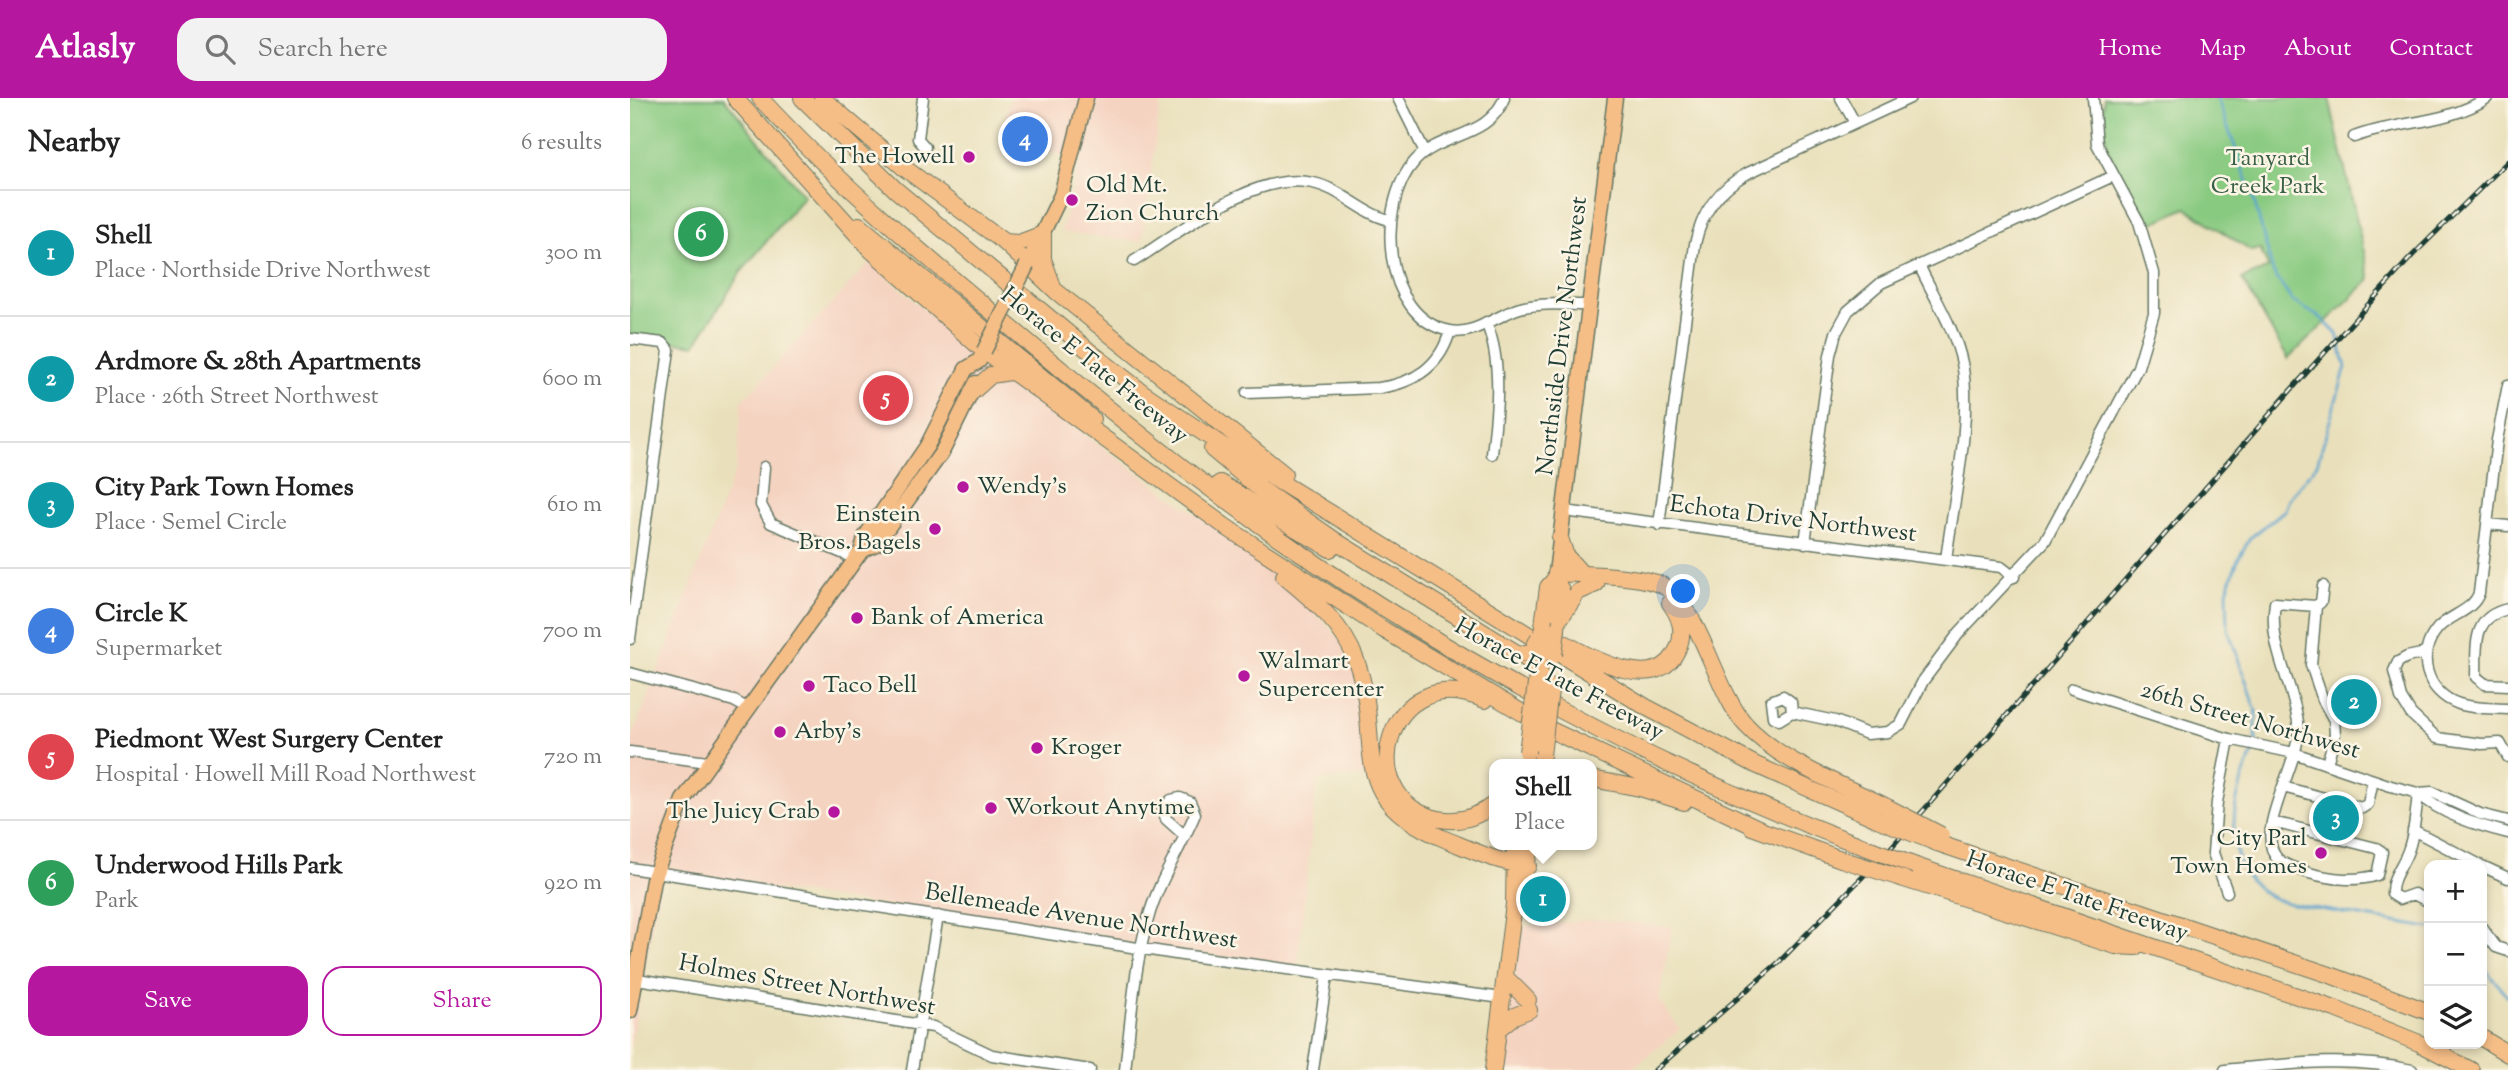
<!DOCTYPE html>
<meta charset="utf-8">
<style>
:root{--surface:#fff;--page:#f2f2f2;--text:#222;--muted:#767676;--line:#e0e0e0;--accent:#b5179e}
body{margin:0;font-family:"Sorts Mill Goudy",serif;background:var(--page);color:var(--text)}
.controls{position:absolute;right:21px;bottom:21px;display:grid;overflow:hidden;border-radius:14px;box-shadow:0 4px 10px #0003}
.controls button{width:63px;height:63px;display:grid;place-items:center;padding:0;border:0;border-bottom:2px solid var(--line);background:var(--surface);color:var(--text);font:35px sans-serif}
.you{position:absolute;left:1054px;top:494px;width:24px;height:24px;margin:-18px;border:5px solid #fff;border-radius:50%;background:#1a73e8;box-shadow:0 0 0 10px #1a73e833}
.badge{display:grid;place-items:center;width:46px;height:46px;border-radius:50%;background:var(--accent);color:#fff;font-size:23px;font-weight:700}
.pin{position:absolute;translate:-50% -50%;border:4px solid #fff;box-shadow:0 2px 7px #0006}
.popup{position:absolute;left:859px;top:661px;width:108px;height:91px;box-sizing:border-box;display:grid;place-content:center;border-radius:14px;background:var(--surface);filter:drop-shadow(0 2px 5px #0005);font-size:23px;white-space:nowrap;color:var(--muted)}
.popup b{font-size:26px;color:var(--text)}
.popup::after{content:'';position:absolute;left:50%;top:100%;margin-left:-14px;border:14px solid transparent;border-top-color:var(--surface)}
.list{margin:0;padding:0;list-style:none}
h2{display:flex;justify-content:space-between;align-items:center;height:91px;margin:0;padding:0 28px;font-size:30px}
h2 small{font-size:23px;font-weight:400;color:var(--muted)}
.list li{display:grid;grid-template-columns:46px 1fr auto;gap:21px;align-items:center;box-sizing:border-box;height:126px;padding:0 28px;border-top:2px solid var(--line)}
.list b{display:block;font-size:26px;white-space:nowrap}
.list p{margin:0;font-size:23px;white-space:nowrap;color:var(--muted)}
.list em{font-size:23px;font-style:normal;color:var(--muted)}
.actions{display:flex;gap:14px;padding:21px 28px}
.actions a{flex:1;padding:16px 0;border:2px solid var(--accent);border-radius:21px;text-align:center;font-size:24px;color:var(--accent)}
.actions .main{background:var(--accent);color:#fff}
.icon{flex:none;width:38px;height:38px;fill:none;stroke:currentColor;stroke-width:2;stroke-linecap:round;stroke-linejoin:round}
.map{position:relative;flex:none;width:1878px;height:972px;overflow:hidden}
header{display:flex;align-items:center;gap:42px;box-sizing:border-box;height:98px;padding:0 35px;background:var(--accent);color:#fff}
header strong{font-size:33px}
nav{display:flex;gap:38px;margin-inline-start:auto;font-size:24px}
.search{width:490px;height:63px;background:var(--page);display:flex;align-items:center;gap:18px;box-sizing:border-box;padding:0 24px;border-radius:21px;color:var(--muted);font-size:26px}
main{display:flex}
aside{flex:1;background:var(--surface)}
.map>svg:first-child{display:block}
.built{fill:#f5d3c1}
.green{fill:#89ca81;stroke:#54845a;stroke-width:2}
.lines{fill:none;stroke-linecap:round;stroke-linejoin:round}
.stream{stroke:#57a2cf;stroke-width:2.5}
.minor-casing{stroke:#667663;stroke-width:13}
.major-casing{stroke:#667663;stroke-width:17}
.highway-casing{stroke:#667663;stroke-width:18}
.minor{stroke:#fff;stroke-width:10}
.major{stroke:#f6be87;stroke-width:14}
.highway{stroke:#f6be87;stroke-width:16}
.rail-casing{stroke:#1f3d34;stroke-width:5}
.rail{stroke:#fcf5e5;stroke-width:2.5;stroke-dasharray:8;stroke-linecap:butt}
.major-bridge-casing{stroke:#667663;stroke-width:17;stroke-linecap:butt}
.highway-bridge-casing{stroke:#667663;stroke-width:18;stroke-linecap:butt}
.major-bridge{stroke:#f6be87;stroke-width:14}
.highway-bridge{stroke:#f6be87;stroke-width:16}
.poi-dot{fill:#b5179e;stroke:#fcf5e5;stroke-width:2.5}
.labels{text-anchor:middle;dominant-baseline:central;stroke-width:5;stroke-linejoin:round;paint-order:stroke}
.poi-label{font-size:24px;fill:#1f3d34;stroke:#fcf5e5;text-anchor:start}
.park-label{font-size:24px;fill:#3a6047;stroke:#fcf5e5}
.street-label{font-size:24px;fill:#1f3d34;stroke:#fcf5e5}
</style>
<header>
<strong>Atlasly</strong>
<div class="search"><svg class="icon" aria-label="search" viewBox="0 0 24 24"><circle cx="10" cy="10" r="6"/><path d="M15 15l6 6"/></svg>Search here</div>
<nav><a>Home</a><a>Map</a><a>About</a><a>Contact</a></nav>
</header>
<main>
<aside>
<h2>Nearby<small>6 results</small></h2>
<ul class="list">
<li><span class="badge" style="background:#0f9aa8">1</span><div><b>Shell</b><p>Place · Northside Drive Northwest</p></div><em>300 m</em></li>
<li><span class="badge" style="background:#0f9aa8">2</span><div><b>Ardmore &amp; 28th Apartments</b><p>Place · 26th Street Northwest</p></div><em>600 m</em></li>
<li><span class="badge" style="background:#0f9aa8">3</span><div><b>City Park Town Homes</b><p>Place · Semel Circle</p></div><em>610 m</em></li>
<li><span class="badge" style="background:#3f7fe0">4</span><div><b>Circle K</b><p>Supermarket</p></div><em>700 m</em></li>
<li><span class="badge" style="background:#e0444e">5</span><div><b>Piedmont West Surgery Center</b><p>Hospital · Howell Mill Road Northwest</p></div><em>720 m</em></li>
<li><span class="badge" style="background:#2e9e5b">6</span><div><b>Underwood Hills Park</b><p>Park</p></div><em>920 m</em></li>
</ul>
<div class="actions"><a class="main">Save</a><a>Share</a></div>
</aside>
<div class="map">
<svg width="1878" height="972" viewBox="0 0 1878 972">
<rect width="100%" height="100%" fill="#fcf5e5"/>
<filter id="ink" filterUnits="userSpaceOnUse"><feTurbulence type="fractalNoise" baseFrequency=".0143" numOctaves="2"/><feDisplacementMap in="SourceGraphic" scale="14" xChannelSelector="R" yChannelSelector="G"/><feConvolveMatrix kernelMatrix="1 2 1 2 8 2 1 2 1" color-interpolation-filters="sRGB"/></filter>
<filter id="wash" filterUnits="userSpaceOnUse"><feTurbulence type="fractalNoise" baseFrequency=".00686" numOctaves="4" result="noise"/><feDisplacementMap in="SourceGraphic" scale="28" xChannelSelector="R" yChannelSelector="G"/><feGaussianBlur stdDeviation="1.57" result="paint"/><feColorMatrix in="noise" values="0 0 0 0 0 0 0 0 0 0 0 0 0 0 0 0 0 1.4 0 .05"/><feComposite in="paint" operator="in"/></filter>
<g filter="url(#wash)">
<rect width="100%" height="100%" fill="#e9e0bb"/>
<!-- built -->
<path class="built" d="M380 0H531L512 144 431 134 451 61 376 44 372 35Z
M240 164 357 267 653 478 728 562 747 677 687 682 667 870 32 774 0 952V645L106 370 112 303Z
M968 821 1042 829 1029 903 1050 931 1000 972H873L890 829Z"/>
<!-- green -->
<path class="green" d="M0 0H94L174 98 111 174 65 247 0 238Z
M1474 0H1699L1740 181 1658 261 1612 181 1639 170 1630 151 1621 153 1556 110 1521 126C1491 79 1469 59 1474 0Z"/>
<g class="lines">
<!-- stream -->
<path class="stream" d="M1587 0 1623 98 1643 174 1662 203 1691 220 1707 236 1716 269 1687 366 1659 401 1655 412 1620 440 1608 461 1597 493 1598 531 1626 613V645
M1625 651C1597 706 1586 787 1661 806L1799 830
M1852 867 1878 899"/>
</g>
</g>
<g filter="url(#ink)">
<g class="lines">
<defs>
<path id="minor" d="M293 0 288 41 295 49
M768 0 795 54
M874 0C860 40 810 35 785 63 745 107 752 220 820 233 844 238 869 216 890 210 912 204 937 207 959 207
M1211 0 1225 25
M1724 39C1767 23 1818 26 1857 0
M504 163C552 133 625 72 683 85 712 91 732 116 760 122
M1289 167C1304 199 1325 231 1332 265 1343 322 1323 404 1316 462
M856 224C873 264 867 314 862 356
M0 241 33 245 39 252 0 541
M1878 287 1867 342 1849 495C1843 513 1820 517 1808 530 1785 556 1796 595 1829 606 1844 611 1862 610 1878 611
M617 295 749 290C784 285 810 269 820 233
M134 369 131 407 141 425 226 461
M934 413 1371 469 1384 479
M1857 426 1878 428
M1029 427 1065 146C1072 114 1088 91 1118 75L1280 0
M1175 445 1200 257 1206 235 1218 213 1251 185 1483 78
M1686 508 1691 504 1693 488
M1878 511C1841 519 1847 548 1846 579L1855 586 1878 587
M1796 555 1777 559 1768 564 1764 573 1771 600 1781 616 1807 640 1852 646 1870 645 1878 659
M0 575 104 603 117 610
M1442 591 1599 641 1664 655 1761 688 1788 695 1802 694 1850 716 1878 723
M1162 614 1161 604 1153 598 1141 603 1143 619 1149 622 1162 614 1205 623 1237 636 1258 634 1271 626 1293 583 1329 535 1415 443 1508 269 1524 215V175L1509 124 1467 46 1463 0
M0 654 78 664
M1653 689 1732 710 1738 706 1743 682
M1788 695C1786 713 1785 732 1779 750 1774 767 1761 778 1762 796L1770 801 1784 796 1799 804
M1788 695C1812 717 1847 727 1878 735
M1643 724 1746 750 1752 754 1747 777C1727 784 1700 781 1679 775 1668 771 1653 768 1646 759 1624 728 1674 661 1668 624 1662 582 1638 549 1645 505L1686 508 1681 567 1693 602 1704 622 1705 636 1697 666
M1783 732 1850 767
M1852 768 1878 780
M0 770 552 857 872 900
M1597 794 1583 755 1587 704 1599 641
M1852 830 1866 849 1878 853
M1 880 303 929 362 957 460 972
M282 972 308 818
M495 972C501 922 504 869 518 821 528 784 550 752 565 716L560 704 550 700 541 702 533 711 536 721 555 738
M683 972 697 878
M1595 972C1657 966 1720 958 1782 972"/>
<path id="major" d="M397 167 431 97 456 0
M232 452 246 446 312 354 346 285
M926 475 985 0
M0 913 23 782 53 702 232 452 235 439 297 348 336 271 349 263 354 253"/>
<path id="highway" d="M105 0 240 151 354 253 596 429 754 532 911 626
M130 0C211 88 301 163 392 239 479 312 568 385 662 449 837 570 1025 669 1224 745
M172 0 266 92 458 252 515 296 611 360 1016 609 1126 667 1247 721
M192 0 273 69 374 144 427 194 654 376
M229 127 462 321
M413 136V161L422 186
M374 144 389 145 413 136
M342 294 361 277 380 274
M582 351 625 387 709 445 903 565 920 592
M590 385 700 451
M930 440 936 458 953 477
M654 478C683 502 713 526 726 562 757 648 709 698 817 742 844 753 869 765 898 768
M931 519 948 494 966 486
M914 520 918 489 925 481
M927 531 931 492 925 481 926 475C958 477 996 476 1027 485 1067 498 1084 591 1115 626 1151 665 1211 686 1257 709
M914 534C947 551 1026 604 1048 550 1055 534 1050 518 1040 505
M855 602C756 558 719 704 809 721 830 725 848 719 864 706
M904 624 1130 731
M911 666 913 649
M962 681 1010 690 1054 704
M1122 729 1211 761
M1307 745 1703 878 1799 914
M1286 768 1705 911 1789 945 1841 972
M894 777 901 747
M1274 781 1486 848 1506 849
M875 879 898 902
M868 931 884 918 899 912
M1852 940 1878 956
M863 972 884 806 885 747"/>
</defs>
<!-- minor casing -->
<use href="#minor" class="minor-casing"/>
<!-- major casing -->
<use href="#major" class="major-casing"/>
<!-- highway casing -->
<use href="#highway" class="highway-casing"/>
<!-- minor -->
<use href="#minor" class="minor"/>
<!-- major -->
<use href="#major" class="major"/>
<!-- highway -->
<use href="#highway" class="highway"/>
<defs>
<path id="rail" d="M1025 972 1148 865 1258 753 1661 292 1782 158 1878 63"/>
</defs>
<!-- rail casing -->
<use href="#rail" class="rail-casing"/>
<!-- rail -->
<use href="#rail" class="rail"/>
<defs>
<path id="major-bridge" d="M354 253 397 167"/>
<path id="highway-bridge" d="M890 556 902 554 909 539
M924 557 927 531
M908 569 914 520
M913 649 920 592
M897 654 907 578
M1257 709 1311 737
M1247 721 1307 745
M1224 745 1286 768
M1211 761 1274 781"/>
</defs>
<!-- major-bridge casing -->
<use href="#major-bridge" class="major-bridge-casing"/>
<!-- highway-bridge casing -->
<use href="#highway-bridge" class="highway-bridge-casing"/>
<!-- major-bridge -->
<use href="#major-bridge" class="major-bridge"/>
<!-- highway-bridge -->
<use href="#highway-bridge" class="highway-bridge"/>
</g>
</g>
<!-- markers -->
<g class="poi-dot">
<circle cx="339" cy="59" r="7"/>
<circle cx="442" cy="102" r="7"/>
<circle cx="333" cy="389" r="7"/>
<circle cx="305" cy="431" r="7"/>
<circle cx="227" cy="520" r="7"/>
<circle cx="614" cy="578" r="7"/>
<circle cx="179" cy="588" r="7"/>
<circle cx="150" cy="634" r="7"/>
<circle cx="407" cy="650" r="7"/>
<circle cx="361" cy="710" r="7"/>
<circle cx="204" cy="714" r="7"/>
<circle cx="1691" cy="755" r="7"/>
</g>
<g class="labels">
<!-- poi labels -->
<g class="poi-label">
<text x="325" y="59" text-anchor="end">The Howell</text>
<text x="456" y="88">Old Mt.<tspan x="456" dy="28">Zion Church</tspan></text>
<text x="347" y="389">Wendy's</text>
<text x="291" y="417" text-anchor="end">Einstein<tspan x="291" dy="28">Bros. Bagels</tspan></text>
<text x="241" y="520">Bank of America</text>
<text x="628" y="564">Walmart<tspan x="628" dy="28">Supercenter</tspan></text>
<text x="193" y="588">Taco Bell</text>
<text x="164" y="634">Arby's</text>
<text x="421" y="650">Kroger</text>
<text x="375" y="710">Workout Anytime</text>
<text x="190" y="714" text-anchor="end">The Juicy Crab</text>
<text x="1677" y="741" text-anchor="end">City Parl<tspan x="1677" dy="28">Town Homes</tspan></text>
</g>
<!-- park labels -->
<g class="park-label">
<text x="1638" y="61">Tanyard<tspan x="1638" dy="28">Creek Park</tspan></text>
</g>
<!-- street labels -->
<g class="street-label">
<text transform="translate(933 238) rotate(-83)">Northside Drive Northwest</text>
<text transform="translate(464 268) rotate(39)">Horace E Tate Freeway</text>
<text transform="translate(1163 422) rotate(7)">Echota Drive Northwest</text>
<text transform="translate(929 582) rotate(28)">Horace E Tate Freeway</text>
<text transform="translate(1620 623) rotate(16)">26th Street Northwest</text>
<text transform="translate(1447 799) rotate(19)">Horace E Tate Freeway</text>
<text transform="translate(451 819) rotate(9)">Bellemeade Avenue Northwest</text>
<text transform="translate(177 888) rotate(10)">Holmes Street Northwest</text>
</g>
</g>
</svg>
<div class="controls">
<button>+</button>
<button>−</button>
<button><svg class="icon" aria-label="layers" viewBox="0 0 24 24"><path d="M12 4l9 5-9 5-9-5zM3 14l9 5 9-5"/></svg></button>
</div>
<div class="you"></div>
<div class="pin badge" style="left:913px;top:801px;background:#0f9aa8">1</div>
<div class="popup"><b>Shell</b>Place</div>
<div class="pin badge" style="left:1724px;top:604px;background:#0f9aa8">2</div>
<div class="pin badge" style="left:1706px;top:720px;background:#0f9aa8">3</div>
<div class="pin badge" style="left:395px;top:41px;background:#3f7fe0">4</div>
<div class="pin badge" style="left:256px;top:300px;background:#e0444e">5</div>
<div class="pin badge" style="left:71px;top:136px;background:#2e9e5b">6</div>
</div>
</main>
